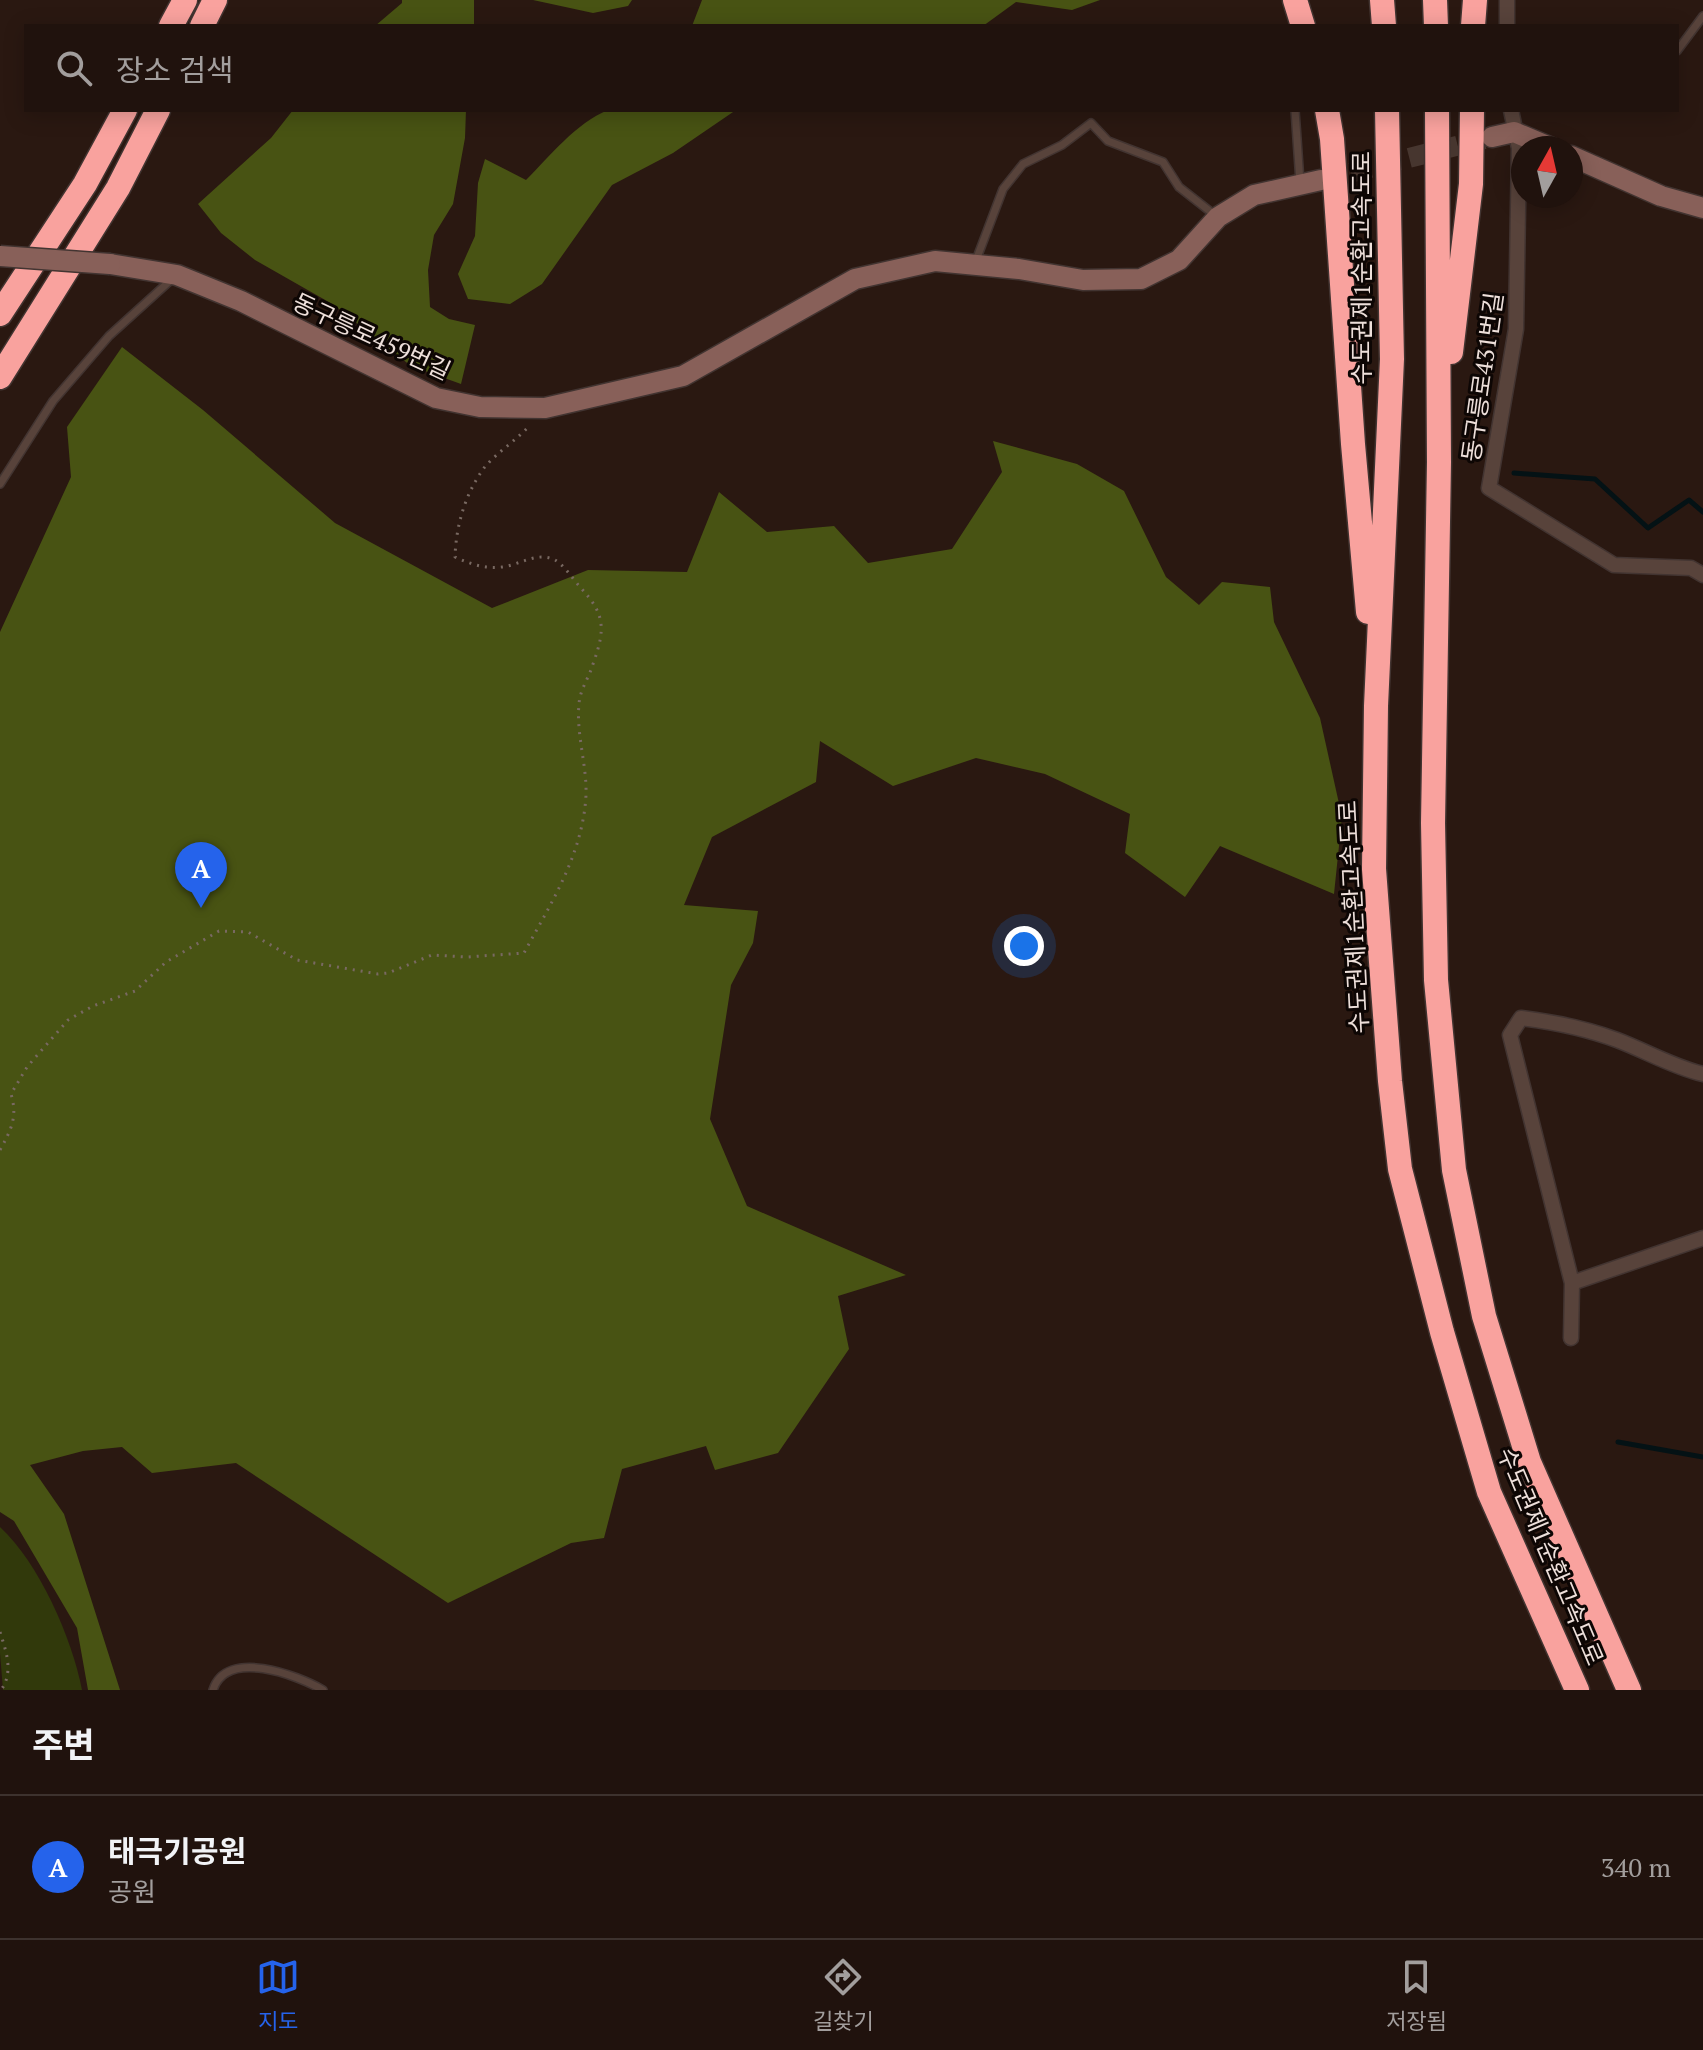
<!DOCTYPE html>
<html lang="ko">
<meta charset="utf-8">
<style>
:root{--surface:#20120d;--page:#281b16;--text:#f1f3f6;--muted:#a29e9d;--line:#3d322e;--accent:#2563eb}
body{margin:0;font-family:"PT Serif","Noto Sans KR",serif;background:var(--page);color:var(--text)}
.compass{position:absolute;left:1511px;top:136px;width:72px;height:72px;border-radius:50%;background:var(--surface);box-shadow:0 4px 20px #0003;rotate:8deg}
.you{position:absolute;left:1024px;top:946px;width:28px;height:28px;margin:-20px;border:6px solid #fff;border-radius:50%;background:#1a73e8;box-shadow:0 0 0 12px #1a73e833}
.badge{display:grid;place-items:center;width:52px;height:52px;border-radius:50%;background:var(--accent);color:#fff;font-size:26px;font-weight:700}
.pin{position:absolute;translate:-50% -66px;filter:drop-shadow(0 2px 4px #0008)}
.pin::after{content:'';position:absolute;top:42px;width:28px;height:24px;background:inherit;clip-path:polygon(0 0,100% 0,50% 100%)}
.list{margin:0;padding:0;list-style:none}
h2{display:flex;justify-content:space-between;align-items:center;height:104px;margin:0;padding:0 32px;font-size:34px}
h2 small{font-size:26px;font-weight:400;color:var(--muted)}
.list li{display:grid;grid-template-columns:52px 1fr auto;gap:24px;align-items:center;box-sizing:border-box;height:144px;padding:0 32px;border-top:2px solid var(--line)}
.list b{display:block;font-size:30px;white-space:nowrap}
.list p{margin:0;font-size:26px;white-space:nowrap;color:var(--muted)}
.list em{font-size:26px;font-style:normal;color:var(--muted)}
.icon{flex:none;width:44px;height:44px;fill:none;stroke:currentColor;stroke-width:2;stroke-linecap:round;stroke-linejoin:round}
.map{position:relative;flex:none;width:1703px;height:1690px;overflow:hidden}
.search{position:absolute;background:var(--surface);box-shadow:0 4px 20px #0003;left:24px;right:24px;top:24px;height:88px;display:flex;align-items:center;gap:20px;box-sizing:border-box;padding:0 28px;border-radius:0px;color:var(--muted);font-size:30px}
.sheet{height:248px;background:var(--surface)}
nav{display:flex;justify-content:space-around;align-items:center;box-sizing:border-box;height:112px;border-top:2px solid var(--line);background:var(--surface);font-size:22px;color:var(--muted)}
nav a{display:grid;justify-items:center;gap:4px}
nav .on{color:var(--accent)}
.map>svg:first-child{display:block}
.green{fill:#31390b}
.forest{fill:#485313}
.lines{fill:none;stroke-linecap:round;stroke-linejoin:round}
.stream{stroke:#041215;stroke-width:5}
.secondary-tunnel{stroke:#47362f;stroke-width:20;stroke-dasharray:20 10;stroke-linecap:butt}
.lane-casing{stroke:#423431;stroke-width:10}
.street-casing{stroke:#423431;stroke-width:17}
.secondary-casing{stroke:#423431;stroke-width:23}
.highway-casing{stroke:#423431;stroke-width:27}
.path{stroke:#796962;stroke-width:3;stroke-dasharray:2 6;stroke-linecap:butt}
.lane{stroke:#58433b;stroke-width:7}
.street{stroke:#58433b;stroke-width:14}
.secondary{stroke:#886059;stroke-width:20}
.highway{stroke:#f9a29e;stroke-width:24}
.secondary-bridge-casing{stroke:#423431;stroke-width:23;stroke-linecap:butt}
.secondary-bridge{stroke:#886059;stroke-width:20}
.labels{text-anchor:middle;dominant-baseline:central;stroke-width:6;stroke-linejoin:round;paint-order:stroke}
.street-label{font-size:24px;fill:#eddfda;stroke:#0d0604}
</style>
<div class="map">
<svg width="1703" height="1690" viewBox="0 0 1703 1690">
<rect width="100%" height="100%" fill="#2a1811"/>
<!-- green -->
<path class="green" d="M0 1527C39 1563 72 1638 82 1690H3L0 1653Z"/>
<!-- forest -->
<path class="forest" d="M402 0H474V26H375L402 3Z
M533 0H632L628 6 593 13Z
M702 0H1100L1072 10 1016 2 983 26H692Z
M293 110H466L465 138 453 204 434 235 428 270 430 307 449 319 475 325 461 384 411 366 334 305 255 260 221 233 198 204 271 138Z
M608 110H736L673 153 612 185 542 284 510 304 468 299 458 274 475 236 478 183 485 159 526 180C550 156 576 123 608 110Z
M122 347 203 410 335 523 492 608 588 570 687 572 719 492 767 532 834 526 868 563 952 549 1002 472 993 441 1077 464 1124 491 1166 577 1199 605 1222 582 1270 587 1274 622 1320 718 1342 817 1334 894 1220 846 1185 897 1125 853 1130 814 1045 774 976 758 893 786 820 741 816 782 712 837 684 905 758 911 753 943 731 985 710 1119 747 1206 906 1275 838 1296 849 1349 778 1453 715 1470 706 1446 622 1469 604 1538 571 1543 448 1603 236 1463 152 1473 122 1447 83 1451 30 1465 64 1514 120 1690H88L77 1628 14 1521 0 1512V632L71 477 67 427Z"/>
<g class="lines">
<!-- stream -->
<path class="stream" d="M1514 473 1595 479 1648 528 1689 500 1703 512
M1618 1442 1703 1457"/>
<!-- secondary-tunnel -->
<path class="secondary-tunnel" d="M1322 180 1484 139"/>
<defs>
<path id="lane" d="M1677 51 1703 16
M1295 110 1300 182
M975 263 1003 189 1023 164 1062 145 1091 123 1108 141 1163 162 1179 187 1216 216
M0 484 53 401 109 336 172 279
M213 1690C226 1648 297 1675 323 1690"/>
<path id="street" d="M1507 26V0
M1511 110 1519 148 1516 329 1489 488 1614 565 1691 568 1703 575
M1572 1283 1703 1238
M1571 1338 1572 1283 1510 1035 1521 1018C1554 1022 1585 1028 1617 1040 1646 1051 1673 1067 1703 1074"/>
<path id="secondary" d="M1492 137 1514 132 1552 148
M1571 156 1661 196 1703 208
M110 264 177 275 241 301 436 398 480 407 545 408 683 376 855 279 935 261 1019 269 1083 280 1141 279 1179 260 1218 217 1254 195 1321 180"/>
<path id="highway" d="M1295 0 1303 26
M1382 0 1384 26
M1435 0 1436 26
M171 26 185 0
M202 26 215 0
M1473 26 1475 0
M1327 110 1332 139 1353 444 1368 612
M1387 110 1392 359 1376 706 1374 869 1390 1081 1400 1169 1442 1332 1489 1492 1577 1690
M1437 110 1439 462 1433 823 1436 980 1454 1170 1484 1316 1529 1462 1629 1690
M0 314 85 184 125 110
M1451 352 1471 184 1472 110
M0 377 118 188 158 110"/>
</defs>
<!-- lane casing -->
<use href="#lane" class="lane-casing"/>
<!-- street casing -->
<use href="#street" class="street-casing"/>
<!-- secondary casing -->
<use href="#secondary" class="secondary-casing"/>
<!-- highway casing -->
<use href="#highway" class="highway-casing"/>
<!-- path -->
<path class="path" d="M0 1150C11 1130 18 1117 11 1094L27 1067 68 1020 93 1006 135 991 166 962 219 931 248 932 297 960 378 974 388 973 432 955 467 957 524 953C551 903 583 854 586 795 587 765 576 734 579 704 580 689 589 678 593 664 606 628 605 614 580 587 573 579 564 565 555 560 537 551 520 565 502 567 485 569 470 564 455 557 456 526 465 494 484 468 497 452 517 440 530 425
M0 1632C6 1651 14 1672 1 1690"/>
<!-- lane -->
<use href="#lane" class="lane"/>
<!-- street -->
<use href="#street" class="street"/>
<!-- secondary -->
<use href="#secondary" class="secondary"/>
<!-- highway -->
<use href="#highway" class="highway"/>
<defs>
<path id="secondary-bridge" d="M0 256 110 264"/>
</defs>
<!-- secondary-bridge casing -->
<use href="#secondary-bridge" class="secondary-bridge-casing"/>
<!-- secondary-bridge -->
<use href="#secondary-bridge" class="secondary-bridge"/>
</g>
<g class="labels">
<!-- street labels -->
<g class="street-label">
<text transform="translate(1361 268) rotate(-90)">수도권제1순환고속도로</text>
<text transform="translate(372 336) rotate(25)">동구릉로459번길</text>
<text transform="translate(1482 377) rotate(-82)">동구릉로431번길</text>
<text transform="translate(1353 917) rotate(-93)">수도권제1순환고속도로</text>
<text transform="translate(1551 1556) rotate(67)">수도권제1순환고속도로</text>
</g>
</g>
</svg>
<svg class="compass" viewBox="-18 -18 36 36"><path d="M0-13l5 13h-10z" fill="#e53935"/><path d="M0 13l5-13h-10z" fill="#a29e9d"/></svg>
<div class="you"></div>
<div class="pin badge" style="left:201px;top:908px">A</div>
<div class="search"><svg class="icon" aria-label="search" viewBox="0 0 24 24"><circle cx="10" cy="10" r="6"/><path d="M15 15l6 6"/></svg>장소 검색</div>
</div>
<section class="sheet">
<h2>주변<small></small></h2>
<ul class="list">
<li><span class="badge">A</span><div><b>태극기공원</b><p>공원</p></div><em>340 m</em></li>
</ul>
</section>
<nav>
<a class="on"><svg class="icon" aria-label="map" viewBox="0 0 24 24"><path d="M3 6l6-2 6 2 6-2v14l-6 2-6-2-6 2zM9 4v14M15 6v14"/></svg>지도</a>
<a><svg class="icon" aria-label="directions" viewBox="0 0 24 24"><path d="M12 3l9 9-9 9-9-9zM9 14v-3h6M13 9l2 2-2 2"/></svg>길찾기</a>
<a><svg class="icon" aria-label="saved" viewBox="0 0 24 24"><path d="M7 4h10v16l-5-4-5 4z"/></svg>저장됨</a>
</nav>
